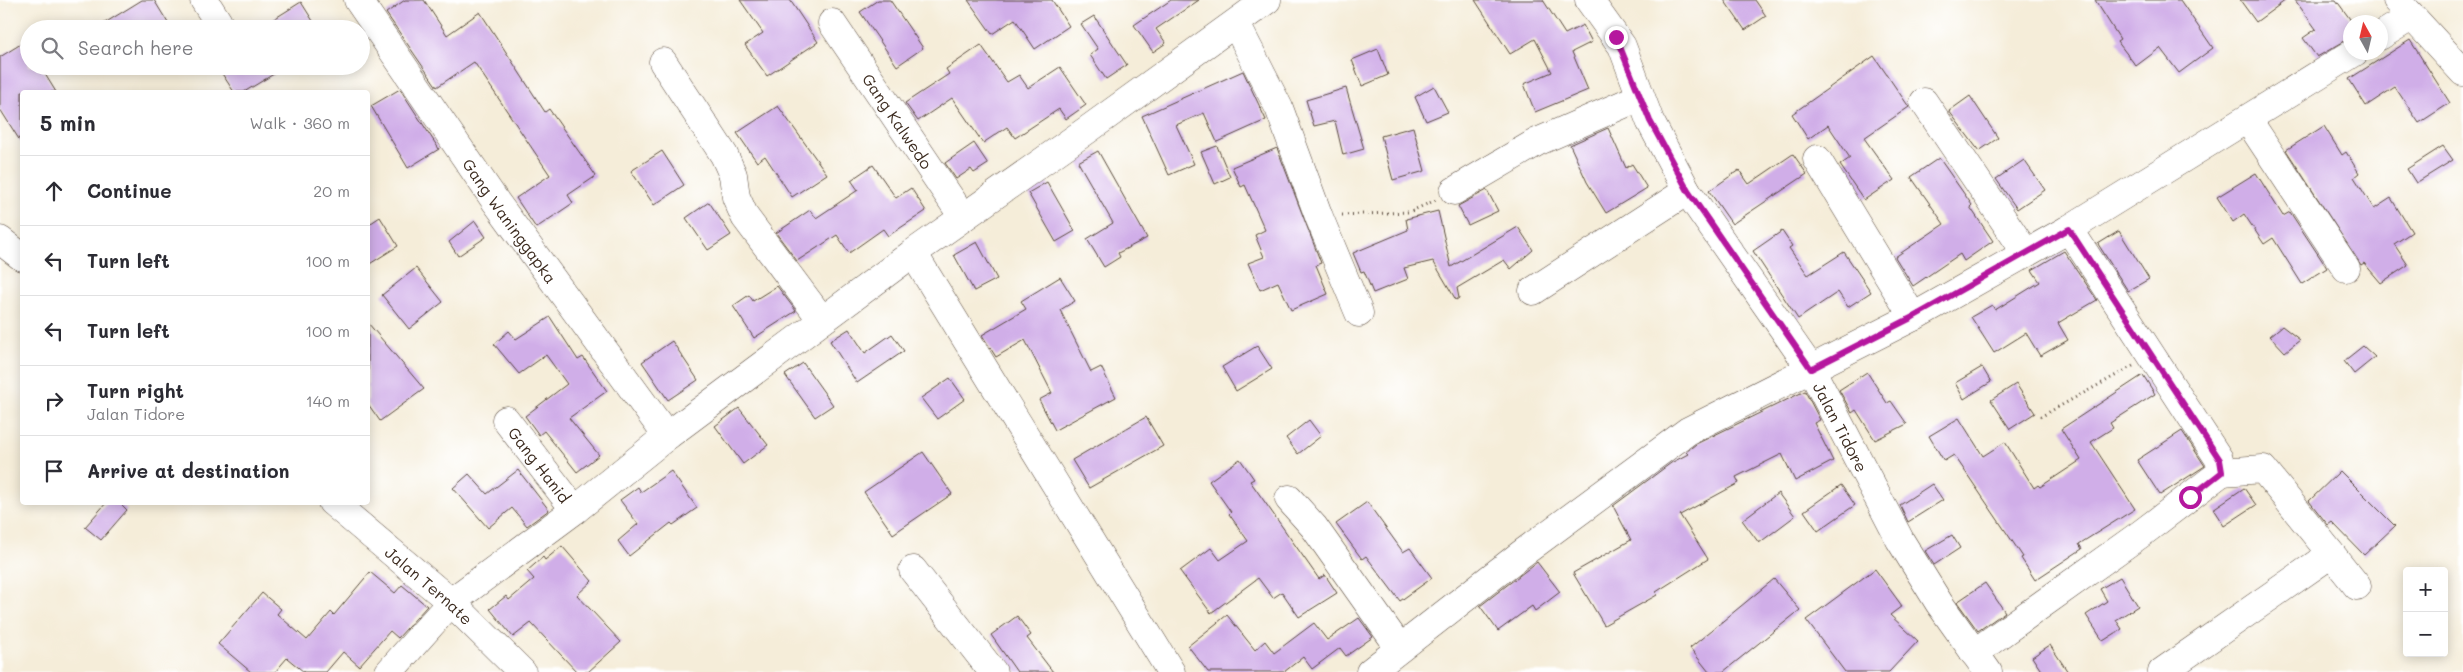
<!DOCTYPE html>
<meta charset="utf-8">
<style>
:root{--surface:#fff;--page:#f7f7f7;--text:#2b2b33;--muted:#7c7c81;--line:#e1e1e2}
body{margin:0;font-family:Mali,sans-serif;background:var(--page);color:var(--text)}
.controls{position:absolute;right:15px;bottom:15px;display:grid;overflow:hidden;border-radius:5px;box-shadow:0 2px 12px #0003}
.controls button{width:45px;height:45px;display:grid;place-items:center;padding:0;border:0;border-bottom:1px solid var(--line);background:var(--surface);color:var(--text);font:25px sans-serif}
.compass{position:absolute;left:2343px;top:15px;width:45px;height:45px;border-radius:50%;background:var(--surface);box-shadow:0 2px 12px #0003;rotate:352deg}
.stop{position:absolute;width:15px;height:15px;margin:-11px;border:4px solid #b5179e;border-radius:50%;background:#fff}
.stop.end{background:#b5179e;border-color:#fff;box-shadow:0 1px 5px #0008}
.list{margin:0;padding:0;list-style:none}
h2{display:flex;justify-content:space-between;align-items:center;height:65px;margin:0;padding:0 20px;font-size:21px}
h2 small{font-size:16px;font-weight:400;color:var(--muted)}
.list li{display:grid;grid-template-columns:32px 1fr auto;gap:15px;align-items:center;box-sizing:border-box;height:70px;padding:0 20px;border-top:1px solid var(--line)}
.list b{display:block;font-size:19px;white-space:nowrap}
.list p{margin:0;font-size:16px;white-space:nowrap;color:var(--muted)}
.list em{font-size:16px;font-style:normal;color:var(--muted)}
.icon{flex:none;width:28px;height:28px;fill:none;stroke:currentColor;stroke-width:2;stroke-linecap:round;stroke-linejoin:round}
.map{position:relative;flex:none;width:2463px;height:672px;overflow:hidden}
.search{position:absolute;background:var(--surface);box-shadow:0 2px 12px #0003;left:20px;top:20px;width:350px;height:55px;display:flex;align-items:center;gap:12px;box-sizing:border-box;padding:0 18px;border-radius:28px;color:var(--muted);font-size:19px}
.panel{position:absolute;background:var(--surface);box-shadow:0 2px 12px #0003;left:20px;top:90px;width:350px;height:415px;border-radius:5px}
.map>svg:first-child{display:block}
.building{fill:#d0aee8}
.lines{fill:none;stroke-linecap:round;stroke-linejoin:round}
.minor-casing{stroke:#57473a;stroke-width:29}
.path{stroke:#57473a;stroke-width:3;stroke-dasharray:1 4;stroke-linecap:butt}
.minor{stroke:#fff;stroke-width:28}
.route{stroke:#b5179e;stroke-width:6}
.labels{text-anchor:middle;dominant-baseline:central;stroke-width:5;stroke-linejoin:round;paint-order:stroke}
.street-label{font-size:16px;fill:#3b2a1e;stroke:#fff}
</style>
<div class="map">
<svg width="2463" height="672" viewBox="0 0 2463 672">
<rect width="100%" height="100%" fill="#fff"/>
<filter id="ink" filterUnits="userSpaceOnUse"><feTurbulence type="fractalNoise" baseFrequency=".02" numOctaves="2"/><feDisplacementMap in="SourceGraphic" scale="10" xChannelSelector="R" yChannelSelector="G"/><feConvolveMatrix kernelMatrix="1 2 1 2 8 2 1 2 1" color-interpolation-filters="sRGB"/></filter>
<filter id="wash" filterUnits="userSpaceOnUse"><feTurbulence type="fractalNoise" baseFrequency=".0096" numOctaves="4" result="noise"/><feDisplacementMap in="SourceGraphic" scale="20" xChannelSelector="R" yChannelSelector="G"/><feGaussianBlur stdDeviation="1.12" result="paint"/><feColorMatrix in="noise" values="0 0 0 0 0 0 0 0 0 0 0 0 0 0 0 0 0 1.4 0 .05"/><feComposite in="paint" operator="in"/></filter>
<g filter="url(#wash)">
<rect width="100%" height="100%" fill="#f5edd9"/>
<g id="blocks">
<!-- building -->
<path class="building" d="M142 0H154L168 23 159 29H95Z
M405 0H424L447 35 480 12 545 112 549 109 596 176 568 195 573 203 536 228 516 198 550 175 474 62 437 87 386 13Z
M740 0H790L818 42 767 76 745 45 763 33Z
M878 0H890L923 48 897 66 860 12Z
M968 0H1052L1069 26 1035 49 1015 19 992 34Z
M1171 0H1199L1156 29 1166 43 1153 52 1134 25Z
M1475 0H1543L1565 34 1583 25 1592 42 1572 52 1588 90 1535 112 1524 84 1552 72 1535 39 1510 54Z
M1724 0H1755L1766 16 1745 30Z
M2095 0H2180L2213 48 2179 73 2160 48 2136 66 2117 41 2120 39Z
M2240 0H2286L2256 22Z
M2295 0H2336L2350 19V38L2317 57 2303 38 2316 29Z
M301 2 318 29H258Z
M1094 16 1127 65 1106 79 1090 55 1098 49 1081 24Z
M29 39V66H40L56 92H22V144L0 109V57Z
M2410 40 2450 103 2419 123 2395 87 2366 106 2349 79Z
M981 45 1007 82 1019 75 1028 88 1060 67 1086 105 1066 119 1059 109 1015 138 1007 127 983 143 952 98 918 121 905 103 949 74 946 69Z
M1378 49 1388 75 1362 86 1352 60Z
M1874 56 1909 107 1864 138 1894 180 1864 200 1840 165 1850 158 1828 125 1808 139 1792 114Z
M217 66H287L244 92H234Z
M1243 71 1266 120 1217 142 1204 113 1176 125 1194 164 1169 175 1142 116Z
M1434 86 1448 112 1426 121 1415 97Z
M1346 88 1364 149 1343 155 1335 121 1314 126 1306 100Z
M400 89 439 149 408 168 371 106Z
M1970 96 1998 138 1979 151 1949 111Z
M778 106 827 174 792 197 765 156 757 162 737 133Z
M2324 126 2342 155 2346 152 2359 173 2354 177 2374 209 2391 198 2412 232 2394 244 2408 265 2381 283 2364 263 2361 265 2286 150Z
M1413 127 1425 171 1393 180 1381 136Z
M1608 128 1626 168 1632 164 1647 188 1606 213 1587 182 1570 145Z
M974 143 988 164 974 173 971 169 956 179 945 163Z
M1217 146 1230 177 1215 184 1201 152Z
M2443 146 2453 160 2416 183 2407 169Z
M1277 148 1321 263 1316 265 1328 294 1291 310 1278 282 1260 290 1248 263 1264 257 1255 235 1265 230 1245 185 1241 187 1232 167Z
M662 151 684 185 654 205 631 171Z
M1098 151 1147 238 1118 253 1120 257 1104 267 1087 239 1113 223 1078 162Z
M1793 154 1807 174 1732 224 1709 191 1739 170 1749 184Z
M1939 158 1972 205 1970 207 1993 241 1964 261 1960 254 1913 286 1895 257 1944 224 1911 177Z
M2024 160 2045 190 2017 209 1996 179Z
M873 165 896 198 911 188 926 211 888 236 883 229 849 253 837 235 797 261 776 233 810 210 816 218 858 190 851 180Z
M2256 173 2283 216 2290 212 2327 268 2302 284 2273 238 2264 244 2244 214 2233 222 2217 197Z
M1047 182 1075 231 1056 242 1028 193Z
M1487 190 1498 211 1468 225 1458 206Z
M709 202 731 235 708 250 686 218Z
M1438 211 1451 267 1518 227 1533 250 1511 269 1504 260 1457 288 1459 298 1456 300 1433 261 1404 268 1408 279 1373 293 1364 271 1361 272 1353 253 1408 230 1406 219Z
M380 217 398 246 368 265V225Z
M475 221 486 237 458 256 449 242Z
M1782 231 1792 246 1789 248 1808 275 1844 252 1871 292 1848 307 1838 292 1798 319 1753 251Z
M2119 231 2149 279 2128 291 2098 244Z
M977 242 997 279 974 291 954 255Z
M2064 251 2097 300 2058 323 2068 340 2040 356 2026 333 1994 353 1971 317 1992 305 1995 310 2040 282 2032 270Z
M416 268 443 302 409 329 382 295Z
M1060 277 1075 301 1060 310 1091 372 1101 367 1116 397 1055 430 1039 400 1052 393 1025 340 996 357 982 335 1026 309 1021 301Z
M777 286 796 311 754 338 733 306 749 295 753 301Z
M550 317 578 360 583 357 607 391 569 418 599 455 577 472 544 431 539 435 525 416 567 384 546 355 519 374 494 344 509 331 516 339Z
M368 323 424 389 380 421 368 404Z
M2282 326 2300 340 2285 352 2270 336Z
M849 329 865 353 892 334 904 351 857 383 830 341Z
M672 341 698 380 668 400 642 362Z
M1257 346 1272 369 1236 391 1222 367Z
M2363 346 2375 357 2354 374 2344 361Z
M803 363 833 405 815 417 785 375Z
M1982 367 1991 382 1964 399 1955 383Z
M1867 372 1887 403 1891 401 1907 424 1875 440 1856 410 1852 413 1839 390Z
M2143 375 2155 394 2110 423 2113 428 2091 442 2135 509 2079 544 2082 549 2035 580 2021 558 2023 557 1954 455 1944 461 1929 436 1959 418 1983 456 2005 442 2034 488 2038 485 2040 487 2081 460 2061 429Z
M950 378 965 399 937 419 921 398Z
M2016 384 2035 413 2010 429 1991 400Z
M1805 391 1820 420 1814 423 1833 461 1795 481 1782 454 1736 477 1739 483 1680 515 1708 559 1656 592 1657 595 1604 625 1573 573 1631 540 1613 506 1671 463 1688 454 1686 452 1696 444Z
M739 408 768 445 743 464 715 426Z
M1146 417 1163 446 1089 488 1072 460Z
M1309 420 1321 436 1298 454 1286 438Z
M2182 431 2205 466 2160 495 2137 460Z
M923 452 952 494 893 534 864 492Z
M1240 459 1254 479 1250 481 1319 579 1325 575 1337 593 1299 617 1282 592 1273 598 1258 578 1211 613 1180 571 1211 548 1220 560 1248 541 1229 514 1231 512 1209 481Z
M518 470 549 510 527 526 512 508 488 528 453 488 469 474 487 494Z
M671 471 697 508 673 525 671 523 629 556 618 541 638 524 620 500 638 487 641 492Z
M2340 471 2395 526 2364 555 2332 522 2328 525 2309 501Z
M1932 484 1943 500 1908 522 1900 505Z
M1841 485 1855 505 1818 531 1804 511Z
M2244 488 2256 505 2224 526 2213 509Z
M1778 493 1795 516 1759 543 1742 520Z
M107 502H119L127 510 101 540 85 527Z
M1367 502 1403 552 1410 548 1432 578 1400 601 1366 556 1362 559 1336 524Z
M1952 535 1960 548 1934 565 1925 551Z
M562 546 592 581 577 595 621 642 588 672H577L531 623 513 637 490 609 506 596 509 600 534 579 527 571 543 557 545 560Z
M1537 562 1560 592 1535 611 1532 606 1498 631 1480 606Z
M1875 569 1902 606 1890 615 1918 641 1889 672H1845L1806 620Z
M370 572 395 593 402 585 427 606 398 638 390 631 359 666 343 652 326 672H304L287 658 275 672H251L218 644 262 593 281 609 277 614 307 640 331 612 334 615Z
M2120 577 2138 606 2116 620 2122 629 2103 641 2086 615 2107 601 2100 589Z
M1774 579 1800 610 1723 672H1709L1690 648Z
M1985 583 2005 612 1978 631 1957 602Z
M1227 615 1255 650 1265 641 1274 653 1314 623 1327 640 1359 618 1373 637 1346 656 1340 648 1312 669 1303 657 1284 672H1208L1188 646Z
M1017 616 1031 635 1027 638 1053 672H1017L991 635Z
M2050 645 2068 672H2042L2032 657Z"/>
</g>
</g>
<g filter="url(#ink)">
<use href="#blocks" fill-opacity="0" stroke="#57473a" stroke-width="1"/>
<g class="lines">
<defs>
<g id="minor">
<path d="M204 0 218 22"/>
<path id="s1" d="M358 0 496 202 667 436"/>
<path id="s2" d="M1589 0 1622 46 1650 121 1687 191 1811 369 1900 540 1939 603 1988 672"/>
<path d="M2397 0 2463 72"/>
<path id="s3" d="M832 23 963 217"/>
<path d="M1236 24 1279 108 1319 217 1359 313"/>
<path d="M2380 36 2411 17"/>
<path d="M663 62 724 155 733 175 736 197 745 217 822 320"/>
<path d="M1924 102 2026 253"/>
<path d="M2248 120 2346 268"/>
<path d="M1817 159 1913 317"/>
<path d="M1454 191 1537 142 1640 97"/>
<path d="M0 240 22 257"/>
<path d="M913 253 1171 672"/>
<path d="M1533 291 1687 191"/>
<path id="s4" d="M506 420 575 510"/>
<path d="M2222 472 2263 469 2357 586"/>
<path d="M1289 499 1314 527 1399 647"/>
<path id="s5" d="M332 502 451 602 522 672"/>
<path d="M913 570 993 672"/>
<path d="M1974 653 2142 533 2222 472 2219 459 2069 229"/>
<path d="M389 672 451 602 575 510 667 436 913 253 1090 128 1267 0"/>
<path d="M1370 672 1520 555 1688 431 1913 317 2069 229 2355 52"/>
<path d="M2162 672 2331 554"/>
</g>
</defs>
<!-- minor casing -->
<use href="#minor" class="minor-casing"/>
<!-- path -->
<path class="path" d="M1342 215 1409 212 1436 200
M2040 417 2133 366"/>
<!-- minor -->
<use href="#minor" class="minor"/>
</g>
</g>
<g class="lines" filter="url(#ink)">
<!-- route -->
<path class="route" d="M1616 37 1650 121 1688 191 1811 369 1913 317 2069 229 2220 460 2222 472 2190 497"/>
</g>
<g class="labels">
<!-- street labels -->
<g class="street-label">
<text stroke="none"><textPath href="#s3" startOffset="118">Gang Kalwedo</textPath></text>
<text stroke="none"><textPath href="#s1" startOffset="268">Gang Waninggapka</textPath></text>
<text stroke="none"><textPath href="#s2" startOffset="498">Jalan Tidore</textPath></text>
<text stroke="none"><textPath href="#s4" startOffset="56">Gang Hanid</textPath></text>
<text stroke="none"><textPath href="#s5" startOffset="128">Jalan Ternate</textPath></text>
</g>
</g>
</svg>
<div class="controls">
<button>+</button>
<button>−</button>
</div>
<svg class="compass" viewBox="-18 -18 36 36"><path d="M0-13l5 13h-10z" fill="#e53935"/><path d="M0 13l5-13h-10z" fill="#7c7c81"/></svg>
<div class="stop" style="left:2190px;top:497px"></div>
<div class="stop end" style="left:1616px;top:37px"></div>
<div class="search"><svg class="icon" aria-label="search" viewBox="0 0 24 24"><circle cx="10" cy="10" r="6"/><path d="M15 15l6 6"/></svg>Search here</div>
<section class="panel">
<h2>5 min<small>Walk · 360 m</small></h2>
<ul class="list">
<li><svg class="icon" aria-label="ahead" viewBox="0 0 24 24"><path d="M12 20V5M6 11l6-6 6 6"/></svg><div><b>Continue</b></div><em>20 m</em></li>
<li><svg class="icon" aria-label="left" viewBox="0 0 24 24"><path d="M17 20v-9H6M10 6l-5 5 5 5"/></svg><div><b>Turn left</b></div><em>100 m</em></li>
<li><svg class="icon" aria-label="left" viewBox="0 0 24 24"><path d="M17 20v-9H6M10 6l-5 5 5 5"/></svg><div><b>Turn left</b></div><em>100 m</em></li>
<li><svg class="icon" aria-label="right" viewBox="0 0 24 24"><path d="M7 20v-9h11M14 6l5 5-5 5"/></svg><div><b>Turn right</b><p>Jalan Tidore</p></div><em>140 m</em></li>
<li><svg class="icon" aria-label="arrive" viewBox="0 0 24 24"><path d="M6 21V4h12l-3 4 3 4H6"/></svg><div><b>Arrive at destination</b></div></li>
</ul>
</section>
</div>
